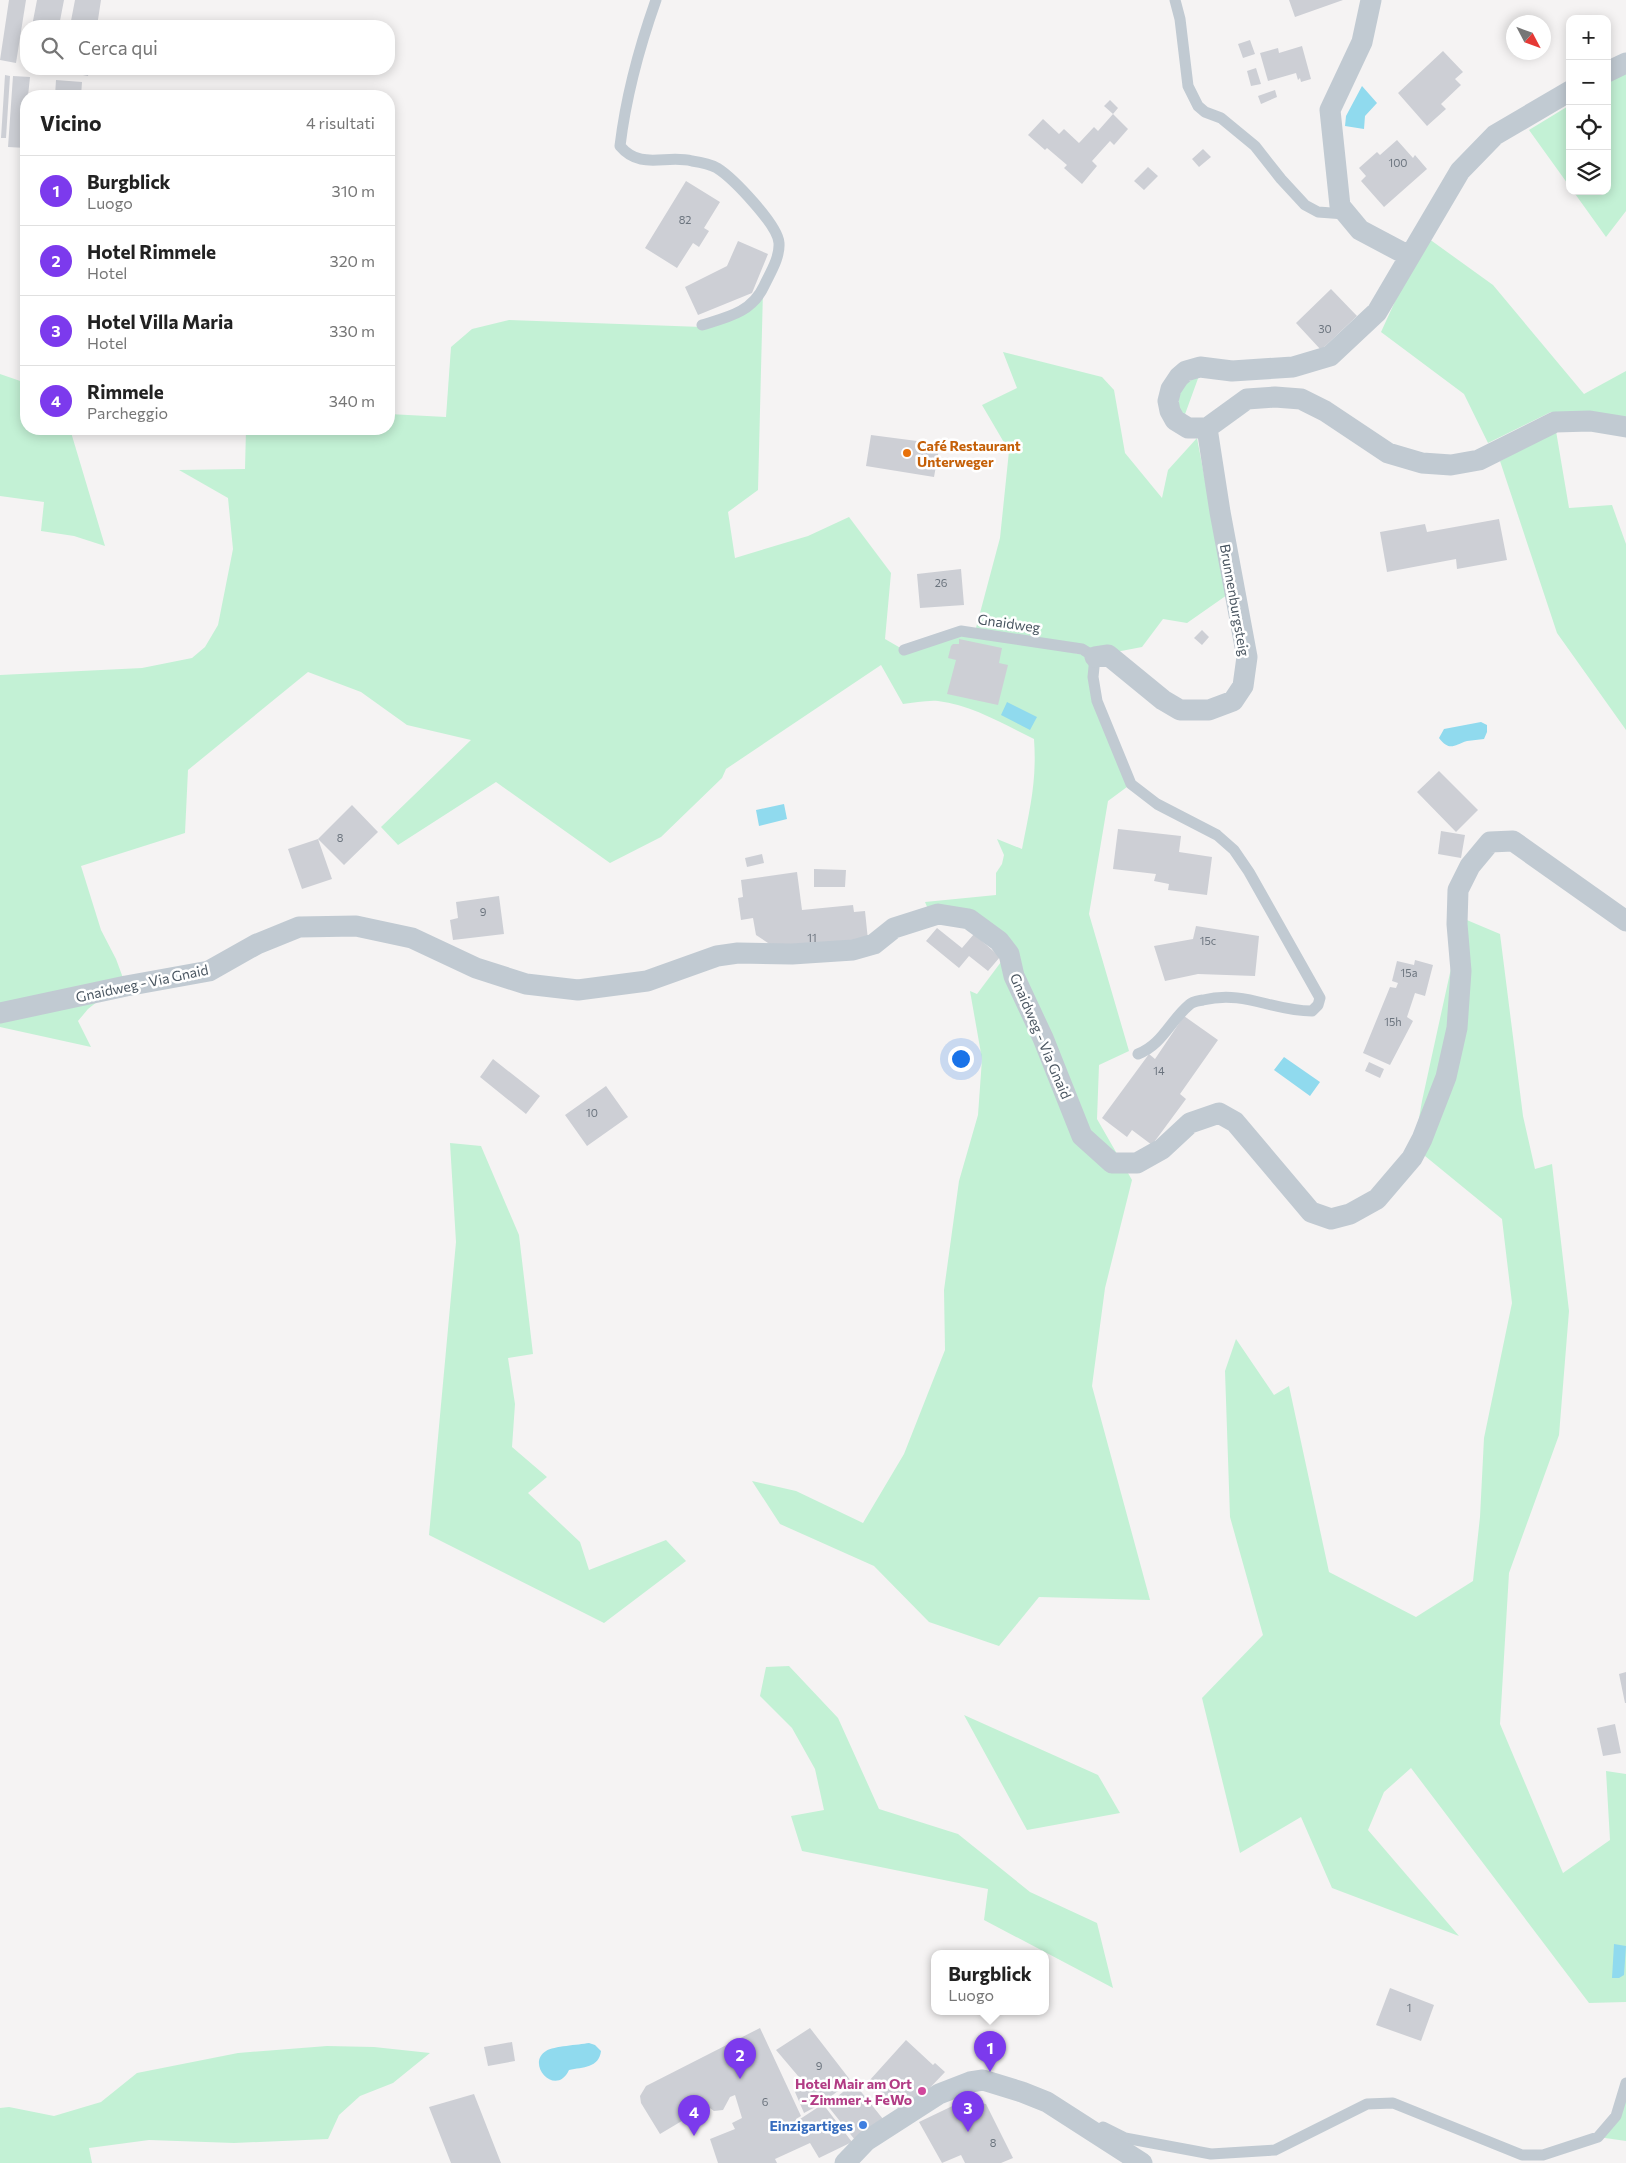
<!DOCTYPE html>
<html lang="it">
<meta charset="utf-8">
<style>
:root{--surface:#fff;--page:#f2f2f2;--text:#222;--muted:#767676;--line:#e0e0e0;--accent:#7c3aed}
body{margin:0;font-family:Commissioner,sans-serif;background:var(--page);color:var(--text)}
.controls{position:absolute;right:15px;top:15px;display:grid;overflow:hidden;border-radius:10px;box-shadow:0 2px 12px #0003}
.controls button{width:45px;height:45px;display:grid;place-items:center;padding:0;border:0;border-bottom:1px solid var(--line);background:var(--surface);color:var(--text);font:25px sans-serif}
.compass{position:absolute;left:1506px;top:15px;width:45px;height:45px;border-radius:50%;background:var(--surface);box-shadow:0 2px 12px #0003;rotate:131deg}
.you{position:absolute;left:960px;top:1058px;width:18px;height:18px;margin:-12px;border:4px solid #fff;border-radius:50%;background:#1a73e8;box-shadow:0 0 0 8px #1a73e833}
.badge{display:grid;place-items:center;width:32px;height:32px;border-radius:50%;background:var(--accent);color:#fff;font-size:16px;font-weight:700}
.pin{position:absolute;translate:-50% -41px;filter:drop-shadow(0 1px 2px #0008)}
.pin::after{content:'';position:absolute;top:26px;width:18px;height:15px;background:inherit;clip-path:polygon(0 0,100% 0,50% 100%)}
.popup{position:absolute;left:931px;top:1950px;width:118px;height:65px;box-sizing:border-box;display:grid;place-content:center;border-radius:10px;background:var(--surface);filter:drop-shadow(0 1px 4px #0005);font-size:16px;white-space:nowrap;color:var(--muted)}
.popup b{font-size:19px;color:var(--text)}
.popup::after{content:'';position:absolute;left:50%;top:100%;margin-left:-10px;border:10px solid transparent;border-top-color:var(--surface)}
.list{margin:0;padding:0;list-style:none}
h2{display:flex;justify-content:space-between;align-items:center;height:65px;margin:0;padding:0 20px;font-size:21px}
h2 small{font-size:16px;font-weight:400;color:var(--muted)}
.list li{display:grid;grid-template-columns:32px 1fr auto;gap:15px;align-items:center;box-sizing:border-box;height:70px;padding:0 20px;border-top:1px solid var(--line)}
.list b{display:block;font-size:19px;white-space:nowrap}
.list p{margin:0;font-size:16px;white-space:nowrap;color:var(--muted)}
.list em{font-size:16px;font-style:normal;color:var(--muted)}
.icon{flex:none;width:28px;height:28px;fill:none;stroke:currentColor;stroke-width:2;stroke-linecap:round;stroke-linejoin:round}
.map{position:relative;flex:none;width:1626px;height:2163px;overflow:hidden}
.search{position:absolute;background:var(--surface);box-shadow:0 2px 12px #0003;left:20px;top:20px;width:375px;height:55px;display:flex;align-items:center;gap:12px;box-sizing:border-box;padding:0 18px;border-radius:20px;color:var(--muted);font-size:19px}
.panel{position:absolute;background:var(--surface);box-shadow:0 2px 12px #0003;left:20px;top:90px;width:375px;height:345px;border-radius:20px}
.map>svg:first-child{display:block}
.green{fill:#c3f1d5}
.water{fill:#90daee}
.building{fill:#cdcfd5}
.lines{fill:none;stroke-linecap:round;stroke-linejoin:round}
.lane{stroke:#c1cad2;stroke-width:11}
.street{stroke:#c1cad2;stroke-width:21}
.food-dot{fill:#e8710a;stroke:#fff;stroke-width:2}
.hotel-dot{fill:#d1479c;stroke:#fff;stroke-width:2}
.shop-dot{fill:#3f7fe0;stroke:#fff;stroke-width:2}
.labels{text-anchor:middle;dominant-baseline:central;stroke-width:5;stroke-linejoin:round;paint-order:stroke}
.number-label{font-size:11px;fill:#6b747e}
.food-label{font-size:14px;font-weight:bold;fill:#c56008;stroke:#fff;text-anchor:start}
.street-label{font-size:14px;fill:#4a5661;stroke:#fff}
.hotel-label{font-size:14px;font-weight:bold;fill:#b23c85;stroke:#fff;text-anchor:end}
.shop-label{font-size:14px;font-weight:bold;fill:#366cbe;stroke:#fff;text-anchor:end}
</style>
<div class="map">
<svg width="1626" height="2163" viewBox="0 0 1626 2163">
<rect width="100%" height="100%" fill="#f5f3f3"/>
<!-- green -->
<path class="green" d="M1626 70V211L1606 237 1573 191H1607V82Z
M1570 105V187L1529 130Z
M1425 236 1493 285 1584 394 1626 371V422L1551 412 1488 443 1464 394 1381 332Z
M763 290 758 490 728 512 735 558 808 536 849 517 891 573 885 639 904 650 961 631 1095 657 1093 677 1131 784 1108 801 1089 914 1129 1051 1099 1065 1097 1119 1132 1180 1105 1288 1092 1386 1150 1600 1039 1597 999 1646 929 1622 874 1566 780 1524 752 1481 796 1491 863 1523 904 1454 945 1350 944 1290 959 1181 978 1115 982 1059 970 991 977 994 1004 958 999 941 931 916 925 902 996 895V873L1002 864 1004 855 997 839 1022 849C1030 808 1037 781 1034 739 1003 724 972 705 938 701 927 700 914 703 903 704L881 665 726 769 722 778 661 837 610 863 496 782 398 845 381 827 471 740 407 725 361 692 308 672 188 770 185 833 81 866 101 930 116 959 126 986 0 1013V675L142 668 192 658 205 647 218 625 233 549 228 498 179 470 245 469 246 429H389V414L446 417 451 347 472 329 509 320 702 327 736 316Z
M1003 352 1102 377 1114 390 1125 453 1162 498 1168 470 1197 438 1227 595 1187 623 1163 619 1142 647 1095 656 976 628 1000 538 1009 451 982 405 1017 388Z
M1200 373 1184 417 1179 408 1178 390Z
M0 374 26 383V429H70L105 546 74 536 41 531 44 502 0 496Z
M1556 431 1569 508 1612 505 1626 544V730L1557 633 1500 461Z
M1462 918 1500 934 1523 1116 1535 1169 1552 1164 1569 1311 1559 1435 1509 1573 1500 1724 1563 1873 1610 1840 1606 1771 1626 1774V2002L1589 2003 1411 1768 1384 1792 1368 1830 1459 1936 1332 1888 1301 1817 1240 1853 1202 1698 1263 1635 1230 1517 1225 1371 1236 1339 1274 1395 1289 1386 1329 1572 1416 1617 1473 1581 1480 1517 1484 1438 1512 1303 1502 1219 1414 1147 1422 1101Z
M112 990 88 1009 78 1021 91 1047 0 1027V1014Z
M450 1143 481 1146 519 1235 533 1354 508 1358 515 1404 512 1447 547 1477 528 1493 580 1542 589 1570 666 1540 686 1561 604 1623 429 1535 456 1242Z
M789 1666 838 1718 879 1809 958 1834 1030 1892 1097 1923 1113 1988 984 1920 988 1889 802 1851 791 1816 824 1810 815 1769 792 1728 760 1696 766 1667Z
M964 1715 1098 1775 1120 1813 1027 1830Z
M327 2046 374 2047 430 2053 393 2083 360 2096 339 2115 328 2139 234 2143 149 2140 89 2148 92 2163H0V2108L9 2107 54 2116 101 2102 137 2073 238 2053Z
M1626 2084V2141L1598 2137 1616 2117Z"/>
<!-- water -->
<path class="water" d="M1362 86 1377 103 1365 116 1364 129 1345 126 1346 116Z
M1007 702 1037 717 1030 730 1001 715Z
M1481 722 1487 725V732L1484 739C1478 740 1473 740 1467 741 1454 745 1450 752 1439 738L1444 729Z
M784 804 787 819 759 826 756 810Z
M1284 1057 1320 1082 1310 1096 1274 1070Z
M1614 1944 1626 1946 1624 1975 1619 1978H1612Z
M589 2043 595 2045 601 2051C599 2068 583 2067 569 2070 556 2098 525 2064 546 2051 554 2046 578 2045 589 2043Z"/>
<!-- building -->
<path class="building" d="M9 0H26L16 63 0 60Z
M37 0H64L59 26H32Z
M75 0H101L97 26H70Z
M1289 0H1343L1295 17Z
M1250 40 1255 54 1243 58 1238 44Z
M1302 46 1311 79 1301 82 1300 78 1298 80 1296 73 1268 81 1260 53 1278 48 1279 53Z
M1443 51 1463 72 1455 79 1461 85 1441 104 1446 109 1427 126 1398 93Z
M1256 68 1261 84 1251 86 1247 71Z
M63 69H89L88 76 62 71Z
M5 75 10 76 6 138H1Z
M13 76 30 77 28 96H26V148L8 147Z
M56 80 82 82 81 96H55Z
M1275 90 1277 97 1261 104 1258 96Z
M1110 100 1118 108 1113 114 1104 106Z
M1113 114 1128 129 1114 145 1110 141 1092 161 1097 166 1082 184 1064 168 1067 165 1047 148 1045 150 1028 135 1043 119 1059 134 1064 129 1079 143 1094 127 1098 131Z
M1397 140 1413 158 1415 155 1427 169 1384 207 1361 181 1366 176 1359 168 1377 152 1380 155Z
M1203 149 1211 157 1199 167 1192 159Z
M1148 167 1158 176 1144 190 1134 181Z
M686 181 720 202 704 228 709 231 699 247 693 243 677 268 645 248Z
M738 241 768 254 752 293 698 315 685 287 727 266Z
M1331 289 1357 316 1321 350 1296 323Z
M871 435 940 444 934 477 866 466Z
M1499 519 1507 560 1457 569 1456 559 1387 572 1380 532 1425 524 1427 532Z
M961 569 964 605 920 608 917 574Z
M1202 630 1209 637 1202 645 1194 638Z
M959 639 1002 648 999 663 1008 665 998 705 947 694 956 660 948 658 951 646 953 644H959Z
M1439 771 1478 810 1456 832 1417 792Z
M352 805 378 832 344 865 318 839Z
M1118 829 1181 836 1179 852 1212 857 1207 895 1168 890 1169 884 1154 881 1156 874 1113 869Z
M1441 831 1465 835 1461 858 1438 854Z
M318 839 332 879 302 889 288 849Z
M762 854 764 863 747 867 745 858Z
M814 869 846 870 845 887H814Z
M797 872 802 910 853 905 854 912 865 911 868 940 774 947 756 935 753 918 741 920 738 898 743 897 741 880Z
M499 896 504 934 453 940 450 920 458 918 456 902Z
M1196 926 1259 936 1255 976 1198 974 1165 981 1154 946 1193 939Z
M937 928 962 948 974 934 1000 957 988 971 969 956 959 968 926 941Z
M1415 960 1433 965 1425 996 1415 993 1407 1017 1413 1021 1390 1065 1363 1053 1390 987 1396 988 1398 983 1392 981 1397 961 1414 965Z
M1184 1016 1218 1040 1180 1094 1186 1099 1152 1145 1132 1130 1127 1137 1102 1118 1149 1054 1155 1059Z
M493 1059 540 1096 526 1114 480 1077Z
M1369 1062 1384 1069 1380 1078 1365 1071Z
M606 1086 628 1117 587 1146 565 1115Z
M1626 1672V1703H1625L1619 1674Z
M1615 1724 1621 1753 1603 1756 1597 1728Z
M1390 1988 1434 2005 1421 2041 1376 2025Z
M760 2028 801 2116 796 2119 797 2121 823 2104 852 2142 819 2158 810 2143 775 2159 777 2163H718L710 2139 735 2129 732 2123 742 2118 735 2095 730 2097 723 2110 714 2111 707 2106 660 2134 641 2103 640 2096 646 2086Z
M810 2028 851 2081 821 2104 804 2113 795 2092 804 2083 776 2050Z
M906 2040 933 2065 935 2063 945 2072 905 2114 869 2081Z
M512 2042 515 2061 488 2066 484 2047Z
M854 2083 883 2119 855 2140 827 2105Z
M474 2094 501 2163H451L429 2107Z
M965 2100 986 2104 1013 2158 1001 2163H965L961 2155 942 2163 919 2122Z"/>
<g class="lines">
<!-- lane -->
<path class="lane" d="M656 0C639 48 626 96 620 146 641 171 666 154 692 161 699 162 710 164 717 168 733 178 778 225 779 243 780 258 770 273 764 286 752 312 728 317 702 325
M1175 0 1180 19 1188 86 1198 106 1205 112 1221 118 1255 146 1281 179 1305 205 1318 212 1345 214
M904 650 961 631 1082 649 1095 657 1093 677 1097 701 1131 784 1157 804 1217 835 1234 850 1249 872 1320 998 1318 1005 1312 1011C1272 1011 1245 990 1203 1000 1198 1001 1193 1001 1189 1005 1170 1021 1162 1045 1138 1054
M1103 2127 1125 2138 1211 2154 1275 2150 1367 2104 1393 2103 1522 2155H1543L1598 2137 1616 2116 1626 2083"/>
<!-- street -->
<path class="street" d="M1371 0 1362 42 1330 110 1340 206 1360 230 1409 256
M1607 72 1626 63
M1207 428H1188L1175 420 1170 411 1168 401 1171 389 1179 377 1186 371 1200 367 1232 371 1293 367 1330 356 1377 312 1460 171 1495 135 1570 91
M1207 428 1247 399 1275 397 1301 399 1325 411 1388 453 1422 463 1451 465 1479 460 1555 422 1590 421 1626 427
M1095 657 1108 655 1163 700 1180 710H1209L1233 701 1243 686 1247 657 1220 512 1207 428
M0 1013 126 986 209 971 257 944 299 927 356 926 412 938 476 968 526 984 578 990 647 981 717 956 738 953 792 954 853 950 874 944 894 928 938 914 969 919 999 941 1009 954 1014 976 1043 1038 1082 1136 1112 1163H1137L1162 1149 1190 1123 1219 1113 1235 1122 1311 1212 1331 1219 1350 1214 1377 1199 1412 1158 1422 1139 1446 1077 1457 1028 1461 971 1457 924 1458 890 1470 866 1490 842 1513 841 1626 921
M845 2163 866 2141 939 2094 970 2082 983 2080 1022 2092 1047 2102 1142 2163"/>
</g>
<!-- markers -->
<circle class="food-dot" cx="907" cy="453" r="5"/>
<circle class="hotel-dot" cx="922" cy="2091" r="5"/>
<circle class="shop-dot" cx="863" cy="2125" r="5"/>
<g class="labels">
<!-- number labels -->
<g class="number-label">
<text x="1398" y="162">100</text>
<text x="685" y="219">82</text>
<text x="1325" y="328">30</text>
<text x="941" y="582">26</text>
<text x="340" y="837">8</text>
<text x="483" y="911">9</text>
<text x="812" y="937">11</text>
<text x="1208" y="940">15c</text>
<text x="1409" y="972">15a</text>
<text x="1393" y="1021">15h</text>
<text x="1159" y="1070">14</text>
<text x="592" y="1112">10</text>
<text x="1409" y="2007">1</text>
<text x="819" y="2065">9</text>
<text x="765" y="2101">6</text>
<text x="993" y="2142">8</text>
</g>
<!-- food labels -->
<g class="food-label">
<text x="917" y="445">Café Restaurant<tspan x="917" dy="16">Unterweger</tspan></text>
</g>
<!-- street labels -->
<g class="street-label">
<text transform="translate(1235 600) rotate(80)">Brunnenburgsteig</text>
<text transform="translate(1009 623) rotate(8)">Gnaidweg</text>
<text transform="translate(142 983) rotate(-12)">Gnaidweg - Via Gnaid</text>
<text transform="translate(1041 1036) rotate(67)">Gnaidweg - Via Gnaid</text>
</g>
<!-- hotel labels -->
<g class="hotel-label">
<text x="912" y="2083">Hotel Mair am Ort<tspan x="912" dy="16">- Zimmer + FeWo</tspan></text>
</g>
<!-- shop labels -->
<g class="shop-label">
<text x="853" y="2125">Einzigartiges</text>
</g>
</g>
</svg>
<div class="controls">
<button>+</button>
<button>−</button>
<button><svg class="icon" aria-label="locate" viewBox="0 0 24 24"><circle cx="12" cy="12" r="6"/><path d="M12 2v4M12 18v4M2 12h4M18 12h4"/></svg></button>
<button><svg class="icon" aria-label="layers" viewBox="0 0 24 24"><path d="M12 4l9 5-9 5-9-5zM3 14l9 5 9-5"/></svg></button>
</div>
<svg class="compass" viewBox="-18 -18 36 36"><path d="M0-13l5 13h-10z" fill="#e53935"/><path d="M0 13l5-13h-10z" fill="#767676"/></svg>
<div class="you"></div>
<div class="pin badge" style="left:990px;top:2072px">1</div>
<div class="popup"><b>Burgblick</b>Luogo</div>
<div class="pin badge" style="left:740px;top:2079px">2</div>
<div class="pin badge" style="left:968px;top:2132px">3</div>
<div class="pin badge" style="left:694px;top:2136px">4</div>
<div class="search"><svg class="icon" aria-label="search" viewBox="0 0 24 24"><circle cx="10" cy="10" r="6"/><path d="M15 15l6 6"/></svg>Cerca qui</div>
<section class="panel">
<h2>Vicino<small>4 risultati</small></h2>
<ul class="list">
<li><span class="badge">1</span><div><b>Burgblick</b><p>Luogo</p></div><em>310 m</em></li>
<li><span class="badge">2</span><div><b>Hotel Rimmele</b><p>Hotel</p></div><em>320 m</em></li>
<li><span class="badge">3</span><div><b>Hotel Villa Maria</b><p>Hotel</p></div><em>330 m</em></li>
<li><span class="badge">4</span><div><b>Rimmele</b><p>Parcheggio</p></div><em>340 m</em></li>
</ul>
</section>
</div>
